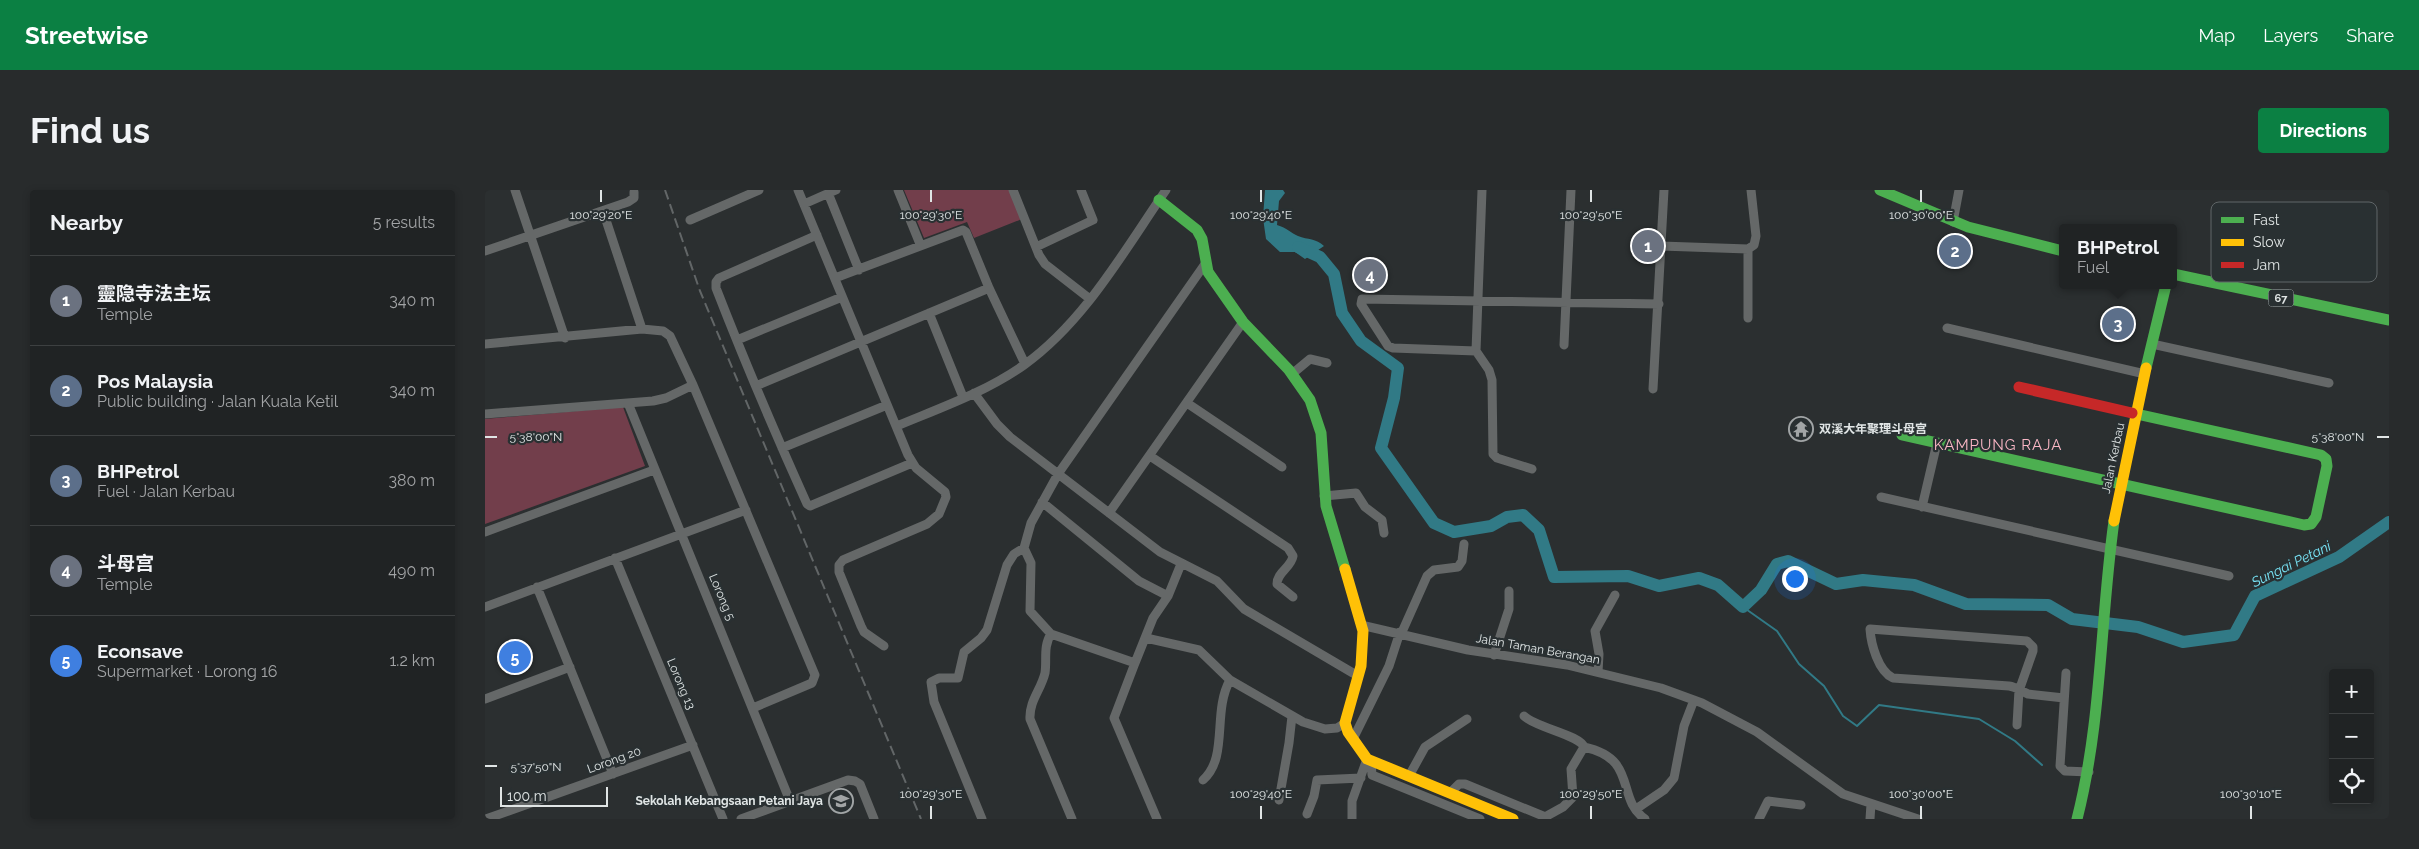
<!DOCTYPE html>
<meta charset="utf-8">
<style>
:root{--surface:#202324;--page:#282b2c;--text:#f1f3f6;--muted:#a2a4a6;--line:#3d4041;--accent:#0b8043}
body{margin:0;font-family:Raleway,"Noto Sans SC",sans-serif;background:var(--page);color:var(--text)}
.controls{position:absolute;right:15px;bottom:15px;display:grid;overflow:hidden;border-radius:5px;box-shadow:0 2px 8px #0003}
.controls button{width:45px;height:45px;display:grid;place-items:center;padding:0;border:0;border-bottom:1px solid var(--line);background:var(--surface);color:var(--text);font:25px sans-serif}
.scale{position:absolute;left:15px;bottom:12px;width:108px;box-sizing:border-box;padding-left:5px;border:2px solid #e0e5e5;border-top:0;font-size:14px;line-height:18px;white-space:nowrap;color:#e0e5e5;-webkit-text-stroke:4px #293032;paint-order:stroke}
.you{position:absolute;left:1309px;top:388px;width:18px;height:18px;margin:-12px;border:4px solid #fff;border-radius:50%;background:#1a73e8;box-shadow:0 0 0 8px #1a73e833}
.badge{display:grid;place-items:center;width:32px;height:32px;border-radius:50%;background:var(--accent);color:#fff;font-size:16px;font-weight:700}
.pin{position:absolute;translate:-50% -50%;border:2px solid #fff;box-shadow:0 1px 5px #0006}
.popup{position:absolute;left:1574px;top:34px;width:118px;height:65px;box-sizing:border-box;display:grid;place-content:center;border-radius:5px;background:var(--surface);filter:drop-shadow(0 1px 4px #0005);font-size:16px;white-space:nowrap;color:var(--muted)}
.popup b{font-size:19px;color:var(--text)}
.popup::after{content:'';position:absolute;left:50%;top:100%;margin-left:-10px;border:10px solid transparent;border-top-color:var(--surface)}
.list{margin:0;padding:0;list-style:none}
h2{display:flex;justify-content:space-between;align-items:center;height:65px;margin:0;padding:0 20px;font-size:21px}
h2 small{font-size:16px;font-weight:400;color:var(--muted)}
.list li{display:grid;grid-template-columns:32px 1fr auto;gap:15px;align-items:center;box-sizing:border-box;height:90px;padding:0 20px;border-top:1px solid var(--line)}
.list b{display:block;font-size:19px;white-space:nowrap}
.list p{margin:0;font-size:16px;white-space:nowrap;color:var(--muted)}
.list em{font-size:16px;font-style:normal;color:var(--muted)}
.icon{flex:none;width:28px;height:28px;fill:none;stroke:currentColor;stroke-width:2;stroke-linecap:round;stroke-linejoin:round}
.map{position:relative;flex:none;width:1904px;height:629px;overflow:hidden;border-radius:5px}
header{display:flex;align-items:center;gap:30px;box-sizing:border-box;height:70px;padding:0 25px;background:var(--accent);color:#fff}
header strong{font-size:24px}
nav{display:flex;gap:28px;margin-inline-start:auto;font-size:18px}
.intro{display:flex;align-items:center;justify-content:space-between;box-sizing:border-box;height:120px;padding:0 30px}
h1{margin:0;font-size:35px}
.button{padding:12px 22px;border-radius:5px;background:var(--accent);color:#fff;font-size:18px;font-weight:700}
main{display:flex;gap:30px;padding:0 30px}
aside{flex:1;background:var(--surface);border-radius:5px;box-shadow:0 2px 8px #0003}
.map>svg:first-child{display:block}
.green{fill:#723e4b}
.water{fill:#317a86}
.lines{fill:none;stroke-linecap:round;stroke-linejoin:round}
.stream{stroke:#317a86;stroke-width:2}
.river{stroke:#317a86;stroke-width:12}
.street{stroke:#656868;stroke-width:9}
.fast{stroke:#4caf50;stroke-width:11}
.slow{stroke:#ffc107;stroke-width:11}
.jam{stroke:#c62828;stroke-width:11}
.rail{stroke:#626667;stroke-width:2;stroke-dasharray:10 5;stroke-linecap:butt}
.ticks{fill:none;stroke:#e0e5e5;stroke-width:2}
.labels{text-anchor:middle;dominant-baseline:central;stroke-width:4.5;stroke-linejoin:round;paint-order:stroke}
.shield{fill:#293032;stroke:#a9afaf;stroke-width:1}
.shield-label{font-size:11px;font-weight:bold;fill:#e0e5e5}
.poi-label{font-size:12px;font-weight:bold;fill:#e0e5e5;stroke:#293032;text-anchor:start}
.street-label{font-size:12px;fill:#e0e5e5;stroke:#293032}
.water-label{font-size:14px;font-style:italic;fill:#79e5f7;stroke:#293032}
.quarter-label{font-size:15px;letter-spacing:1px;fill:#fab6c4;stroke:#293032}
.key{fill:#293032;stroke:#606668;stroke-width:1}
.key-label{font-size:14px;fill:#e0e5e5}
.ticks-label{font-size:12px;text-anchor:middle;fill:#e0e5e5;stroke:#293032;stroke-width:4.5;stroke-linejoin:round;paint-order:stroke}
</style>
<header>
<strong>Streetwise</strong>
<nav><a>Map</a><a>Layers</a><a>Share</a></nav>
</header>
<div class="intro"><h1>Find us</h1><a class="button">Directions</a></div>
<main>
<aside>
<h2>Nearby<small>5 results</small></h2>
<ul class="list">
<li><span class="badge" style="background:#6b7280">1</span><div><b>靈隐寺法主坛</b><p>Temple</p></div><em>340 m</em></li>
<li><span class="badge" style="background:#5c6f8a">2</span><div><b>Pos Malaysia</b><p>Public building · Jalan Kuala Ketil</p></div><em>340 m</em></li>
<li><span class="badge" style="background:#5c6f8a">3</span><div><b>BHPetrol</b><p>Fuel · Jalan Kerbau</p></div><em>380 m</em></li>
<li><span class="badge" style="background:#6b7280">4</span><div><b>斗母宫</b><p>Temple</p></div><em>490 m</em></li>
<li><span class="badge" style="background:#3f7fe0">5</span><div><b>Econsave</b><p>Supermarket · Lorong 16</p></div><em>1.2 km</em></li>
</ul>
</aside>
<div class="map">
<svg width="1904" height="629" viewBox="0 0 1904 629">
<rect width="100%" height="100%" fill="#2b2f30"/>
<!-- green -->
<path class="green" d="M419 0H525L537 29 489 48 482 32 439 48Z
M138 217 160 276 0 334V229Z"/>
<!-- water -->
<path class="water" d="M780 0H798L800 3 794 11 792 35C802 38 806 43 813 46 823 50 831 48 839 56L820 69 810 62H795L781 49 778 28Z"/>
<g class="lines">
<!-- stream -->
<path class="stream" d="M1258 417 1292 441 1314 474 1339 496 1358 526 1372 536 1394 515 1494 529 1530 551 1557 575"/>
<!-- river -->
<path class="river" d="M813 57 835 67 849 84 857 123 876 151 913 178 909 208 896 258 949 333 969 342 1006 336 1022 327 1038 325 1054 340 1069 387 1143 386 1174 396 1214 388 1233 395 1258 417 1276 400 1292 374 1303 371 1351 394 1378 390 1429 395 1481 414 1563 415 1587 429 1653 437 1698 452 1749 445 1770 406 1854 367 1904 332"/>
<!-- street -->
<path class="street" d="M30 0 80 148
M313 0 423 265 431 278 460 302 461 307 454 324 442 334 358 370 354 375V382L376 436 379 442 399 456
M413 0 435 54
M528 0 554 65 560 74 605 109
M997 0 991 161 1004 180 1007 190 1008 264 1012 268 1047 279
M343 3 374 80
M319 14 351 0
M118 21 157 139
M205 30 274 0
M1468 32 1474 0
M332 45 234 88 231 92V98C259 170 290 243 322 314L325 316 427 273
M1176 56 1263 59V128
M551 57 608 30 596 0
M1263 59 1269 55 1271 46 1266 0
M0 61 143 12 149 8V2
M350 88 478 40 481 42 504 98 540 174
M444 123 478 207
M1462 138 1660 184
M252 150 357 107
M0 154 157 139 178 141 185 146 208 195 330 485 327 493 268 518
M1667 154 1844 193
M1079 155 1086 0
M991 161 908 158 903 156 876 114 877 109 1174 114
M807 184 825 169 842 173
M271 196 504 98
M1168 199 1179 0
M489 203 512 234 525 247 675 362 732 391 759 419 873 486
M143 213 305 611
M702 213 797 277
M0 224 168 211 181 208 208 195
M412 236C455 218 501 202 539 175 600 131 639 61 681 0
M297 258 402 215
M665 266 803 358 808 366C806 378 792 382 792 394L808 407
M839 306 871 303 880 317 897 330 899 343
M1396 307 1744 386
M557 312 654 391 683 406
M1437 317 1452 253
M624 323 758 132
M0 342 169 280
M539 358 546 373 545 421 566 444C558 456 562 470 560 483 556 500 544 511 545 529L587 629
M130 368 238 629
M52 397 128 584
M0 417 261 320
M876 435 983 460 1082 475 1176 498 1217 513 1272 542 1358 604 1433 629
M917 442 942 386 949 380 973 377 977 371 979 354
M566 444 650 473 668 428 683 406 696 374
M661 448 714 460 745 490 818 532 840 539 852 538 860 533
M1009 465 1024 419V401
M650 473 629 528 672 629
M1113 482 1114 464 1110 441 1130 405
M1581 483 1575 576 1580 581 1604 582
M0 509 85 477
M1039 526C1052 538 1095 545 1099 557L1086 579 1088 607 1078 617 1060 627
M1532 535 1534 500 1536 495 1548 461V457L1542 451 1385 439C1386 454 1393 481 1408 488L1524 496C1531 497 1536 501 1543 504L1579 508
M868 549 904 476 915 442
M1099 557C1154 569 1130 608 1160 629
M886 571 887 585 995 629
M924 586 940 557 982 529
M718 590C744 567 727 522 745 490
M965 603 974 594H980L1058 626 1060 629
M794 610 804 553 807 526
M1151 619 1179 600 1189 588 1199 536 1209 510
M822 624 829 606 832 590 876 588
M1 629 208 555
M256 629 363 590 370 591 375 594 389 629
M497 629 449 512 446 492 454 488H473L479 462 496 448 502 440 522 375 529 364 539 358 546 333 573 284 720 74
M867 629V611L882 569
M1274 629 1283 611 1316 615
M1385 629 1386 614"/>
<!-- fast -->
<path class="fast" d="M1395 0 1483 37 1578 61
M674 10 712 40 717 49 723 82 758 132 804 180 825 210 836 243 841 316 860 379
M1688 84 1904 130
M1661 178 1681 95
M1417 245 1819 335 1826 334 1831 327 1842 276 1841 269 1836 265 1647 223
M1592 629C1617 531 1615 431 1629 331"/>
<!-- slow -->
<path class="slow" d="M1629 331 1661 178
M860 379 878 441 876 476 860 533 863 542 882 569 1028 629"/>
<!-- jam -->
<path class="jam" d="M1534 197 1647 223"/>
<!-- rail -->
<path class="rail" d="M180 0 215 101 436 629"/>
</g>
<!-- ticks -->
<path class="ticks" d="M116 0V12M446 0V12M776 0V12M1106 0V12M1436 0V12M0 247H12M1892 247H1904M0 576H12M446 616V629M776 616V629M1106 616V629M1436 616V629M1766 616V629"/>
<!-- icons -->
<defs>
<symbol id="temple-ring" viewBox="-11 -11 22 22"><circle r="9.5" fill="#293032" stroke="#a1a5a6" stroke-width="1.5"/><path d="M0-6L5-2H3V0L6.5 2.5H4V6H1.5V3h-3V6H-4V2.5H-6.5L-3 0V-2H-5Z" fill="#a1a5a6"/></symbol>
<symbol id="school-ring" viewBox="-11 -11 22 22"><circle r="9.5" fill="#293032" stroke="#a1a5a6" stroke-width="1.5"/><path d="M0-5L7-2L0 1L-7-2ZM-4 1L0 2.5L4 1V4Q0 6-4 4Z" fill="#a1a5a6"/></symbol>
</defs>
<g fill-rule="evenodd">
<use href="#temple-ring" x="1302" y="225" width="28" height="28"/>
<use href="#school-ring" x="342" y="597" width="28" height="28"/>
</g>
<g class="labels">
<!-- shield labels -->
<rect class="shield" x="1783.5" y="99.5" width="25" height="17" rx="4"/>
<g class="shield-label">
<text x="1796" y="108">67</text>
</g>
<!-- poi labels -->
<g class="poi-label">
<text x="1334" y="239">双溪大年聚理斗母宫</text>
<text x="338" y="611" text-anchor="end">Sekolah Kebangsaan Petani Jaya</text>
</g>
<!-- street labels -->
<g class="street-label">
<text transform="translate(1628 268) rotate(-78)">Jalan Kerbau</text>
<text transform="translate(237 407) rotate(67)">Lorong 5</text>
<text transform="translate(1053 459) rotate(10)">Jalan Taman Berangan</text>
<text transform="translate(196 494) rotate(67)">Lorong 13</text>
<text transform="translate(129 570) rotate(-20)">Lorong 20</text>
</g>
<!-- water labels -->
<g class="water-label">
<text transform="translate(1806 374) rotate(-26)">Sungai Petani</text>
</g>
<!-- quarter labels -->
<g class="quarter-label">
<text x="1513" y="255">KAMPUNG RAJA</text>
</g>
</g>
<!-- legend -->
<rect x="1726" y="12" width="166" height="80" rx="8" class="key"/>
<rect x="1736" y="27" width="23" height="6" fill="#4caf50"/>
<rect x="1736" y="49" width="23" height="7" fill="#ffc107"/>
<rect x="1736" y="72" width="23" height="6" fill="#c62828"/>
<g class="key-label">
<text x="1768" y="35">Fast</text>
<text x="1768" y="57">Slow</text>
<text x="1768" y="80">Jam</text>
</g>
<g class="ticks-label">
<text x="116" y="29">100°29'20"E</text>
<text x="446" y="29">100°29'30"E</text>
<text x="776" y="29">100°29'40"E</text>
<text x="1106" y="29">100°29'50"E</text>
<text x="1436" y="29">100°30'00"E</text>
<text x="51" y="251">5°38'00"N</text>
<text x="1853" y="251">5°38'00"N</text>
<text x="51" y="581">5°37'50"N</text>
<text x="446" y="608">100°29'30"E</text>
<text x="776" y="608">100°29'40"E</text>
<text x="1106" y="608">100°29'50"E</text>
<text x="1436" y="608">100°30'00"E</text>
<text x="1766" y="608">100°30'10"E</text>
</g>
</svg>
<div class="controls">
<button>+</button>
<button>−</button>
<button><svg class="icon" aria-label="locate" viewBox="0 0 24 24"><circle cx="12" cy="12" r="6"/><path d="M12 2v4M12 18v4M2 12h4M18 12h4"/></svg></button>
</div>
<div class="scale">100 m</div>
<div class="you"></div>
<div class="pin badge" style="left:1163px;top:56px;background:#6b7280">1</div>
<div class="pin badge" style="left:1470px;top:61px;background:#5c6f8a">2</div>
<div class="pin badge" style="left:1633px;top:134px;background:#5c6f8a">3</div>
<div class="popup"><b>BHPetrol</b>Fuel</div>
<div class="pin badge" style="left:885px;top:85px;background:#6b7280">4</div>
<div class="pin badge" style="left:30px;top:467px;background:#3f7fe0">5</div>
</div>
</main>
